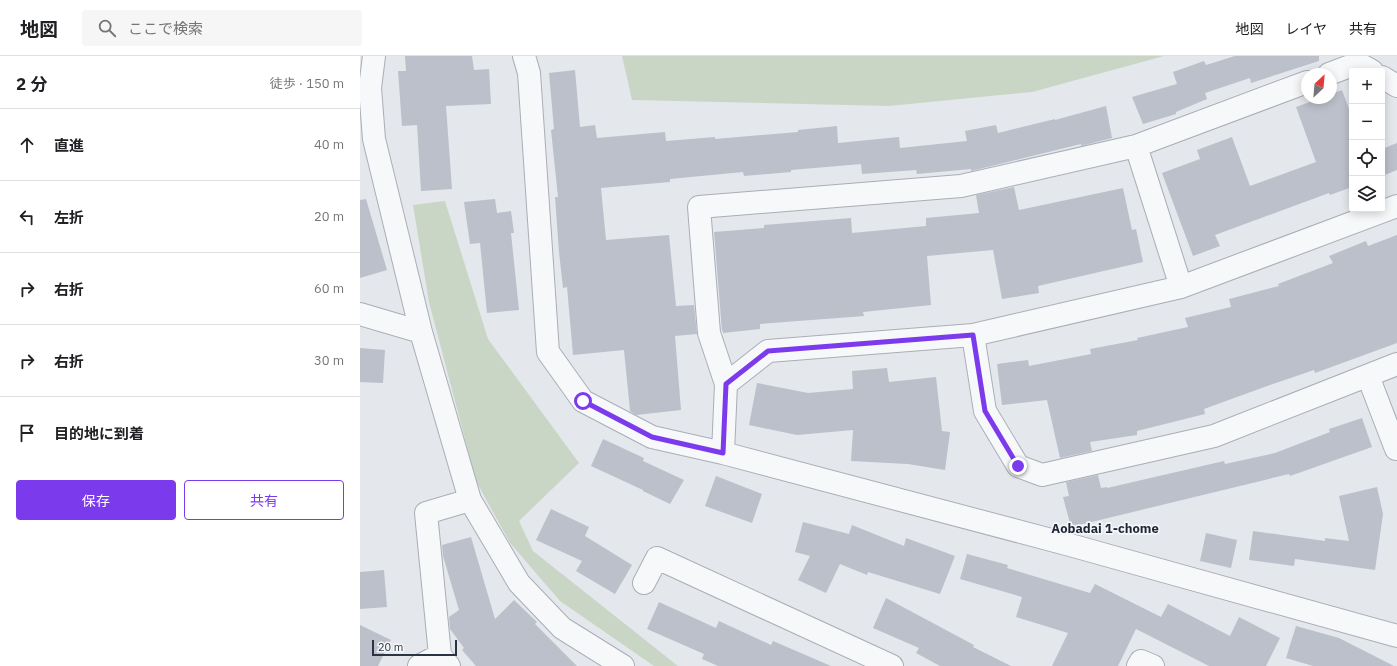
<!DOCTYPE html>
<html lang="ja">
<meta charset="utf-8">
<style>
:root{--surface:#fff;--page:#f6f6f6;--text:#202124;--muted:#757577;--line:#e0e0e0;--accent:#7c3aed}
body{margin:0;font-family:"IBM Plex Sans","Noto Sans JP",sans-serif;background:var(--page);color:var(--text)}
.controls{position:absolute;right:12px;top:12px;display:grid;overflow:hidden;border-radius:4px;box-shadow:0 2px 10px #0003}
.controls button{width:36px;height:36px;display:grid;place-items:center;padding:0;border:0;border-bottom:1px solid var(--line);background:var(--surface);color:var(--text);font:20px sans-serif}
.compass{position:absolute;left:941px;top:12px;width:36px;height:36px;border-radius:50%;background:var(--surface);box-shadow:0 2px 10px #0003;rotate:26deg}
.scale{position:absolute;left:12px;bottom:10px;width:85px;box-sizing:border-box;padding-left:4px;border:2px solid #2b3445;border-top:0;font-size:11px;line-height:14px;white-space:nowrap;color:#2b3445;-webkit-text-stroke:3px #f4f6f9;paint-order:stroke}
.stop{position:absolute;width:12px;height:12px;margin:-9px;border:3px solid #7c3aed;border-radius:50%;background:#fff}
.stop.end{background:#7c3aed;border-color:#fff;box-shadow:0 1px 4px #0008}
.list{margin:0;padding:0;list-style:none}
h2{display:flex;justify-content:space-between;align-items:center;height:52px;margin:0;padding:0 16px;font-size:17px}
h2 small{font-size:13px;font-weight:400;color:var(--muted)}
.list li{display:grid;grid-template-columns:26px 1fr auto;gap:12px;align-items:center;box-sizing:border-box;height:72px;padding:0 16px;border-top:1px solid var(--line)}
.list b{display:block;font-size:15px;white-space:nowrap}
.list em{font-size:13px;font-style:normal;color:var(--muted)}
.actions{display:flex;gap:8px;padding:12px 16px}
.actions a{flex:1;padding:9px 0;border:1px solid var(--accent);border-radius:4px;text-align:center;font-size:14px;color:var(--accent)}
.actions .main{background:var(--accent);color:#fff}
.icon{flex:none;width:22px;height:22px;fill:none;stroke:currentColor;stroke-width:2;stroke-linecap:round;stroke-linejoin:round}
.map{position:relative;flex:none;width:1037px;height:610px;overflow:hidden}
header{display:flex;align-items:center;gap:24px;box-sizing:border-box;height:56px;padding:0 20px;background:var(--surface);border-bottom:1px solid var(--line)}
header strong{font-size:19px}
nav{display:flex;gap:22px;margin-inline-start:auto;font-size:14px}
.search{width:280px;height:36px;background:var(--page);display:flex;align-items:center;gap:10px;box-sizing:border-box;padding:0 14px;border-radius:4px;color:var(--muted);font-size:15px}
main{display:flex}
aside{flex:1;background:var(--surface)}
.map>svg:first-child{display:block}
.green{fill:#c9d6c5}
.building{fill:#bbc0ca}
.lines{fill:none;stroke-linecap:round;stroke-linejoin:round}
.minor-casing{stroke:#a9aeb7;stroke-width:24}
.minor{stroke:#f7f8fa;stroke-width:22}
.route{stroke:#7c3aed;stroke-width:5}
.labels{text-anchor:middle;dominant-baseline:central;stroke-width:3.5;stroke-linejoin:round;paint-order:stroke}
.neighbourhood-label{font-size:13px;font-weight:bold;fill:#1d2536;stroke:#f4f6f9}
</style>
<header>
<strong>地図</strong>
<div class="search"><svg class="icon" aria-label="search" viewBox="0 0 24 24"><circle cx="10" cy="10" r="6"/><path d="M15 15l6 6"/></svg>ここで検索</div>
<nav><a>地図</a><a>レイヤ</a><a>共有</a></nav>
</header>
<main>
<aside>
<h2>2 分<small>徒歩 · 150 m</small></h2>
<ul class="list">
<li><svg class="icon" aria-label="ahead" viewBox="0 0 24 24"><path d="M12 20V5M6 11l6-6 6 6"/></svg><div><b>直進</b></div><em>40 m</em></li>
<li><svg class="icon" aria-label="left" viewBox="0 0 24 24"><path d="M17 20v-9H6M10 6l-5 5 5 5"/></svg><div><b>左折</b></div><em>20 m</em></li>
<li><svg class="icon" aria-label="right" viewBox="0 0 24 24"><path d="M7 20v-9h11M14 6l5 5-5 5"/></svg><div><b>右折</b></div><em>60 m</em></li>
<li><svg class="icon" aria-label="right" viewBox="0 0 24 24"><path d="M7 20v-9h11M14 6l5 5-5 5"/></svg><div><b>右折</b></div><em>30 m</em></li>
<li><svg class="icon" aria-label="arrive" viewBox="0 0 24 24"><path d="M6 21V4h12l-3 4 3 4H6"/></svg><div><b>目的地に到着</b></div></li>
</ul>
<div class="actions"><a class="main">保存</a><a>共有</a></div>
</aside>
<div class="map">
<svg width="1037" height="610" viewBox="0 0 1037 610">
<rect width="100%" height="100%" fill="#e4e7ec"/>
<!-- green -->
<path class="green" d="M262 0H804L672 36 529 50 272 44Z
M85 145 128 283 219 407 159 465 173 495 318 610H294L200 545 150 487 116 425 69 246 53 149Z"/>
<!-- building -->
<path class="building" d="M45 0H112L114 14 129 13 131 48 86 50 92 133 61 135 57 69 42 70 38 15H46Z
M875 0H959V5L891 27 890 22 845 37 847 43 816 56V58L783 68 772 41 817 28 813 16 844 5 846 9Z
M215 14 220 71 235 69 237 82 305 76 306 85 355 81V83L438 76V74L477 70 478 87 539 81 540 92 607 85 605 75 636 69 638 77 695 63V64L746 50 752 82 721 90V88L611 115V113L557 118 556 114 502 118 501 108 431 114V116L384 120 383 116 310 123V126L241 132 246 184 309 179 316 250 334 249 337 278 315 280 321 354 276 359 270 355 264 294 213 299 207 231 203 232 199 196 195 141H198L191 74 194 73 189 17Z
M982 34 992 61V131L970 139 969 137 855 179 860 190 833 200 802 117 840 103 837 94 872 81 890 130 956 106 936 51 961 42H971V38Z
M1037 87V114L1022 120V93Z
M654 131 659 154 763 132 772 174 776 173 783 206 678 230 679 237 642 243 633 194 567 200 571 249 503 256 504 260 400 268V273L363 277V275H362L354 176 404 172V169L491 162 492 177 566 170V162L619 157 616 139Z
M6 143 27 214 0 222V144Z
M135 143 137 157 151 155 154 177H151L159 254 127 257 120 187 110 188 104 146Z
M1037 179V287L955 317 954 314 910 329 844 353 845 358 777 375V379L730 386 732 395 700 402 687 344 642 349 637 308 668 304 669 310 731 298 730 293 778 284 777 282 828 271 825 262 871 251 869 243 919 230 918 228 973 207 969 200 1006 185 1008 190Z
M0 292 25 294 23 327 0 326Z
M527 312 529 326 576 321 582 375 590 376 585 414 548 408 491 405 493 374 437 379 389 369 397 327 448 337 493 333 492 315Z
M1002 362 1012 391 930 420 929 418 711 471 703 441 709 440 706 426 738 419 741 432 747 431V432L864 405 865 408 915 397 970 376 969 373Z
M243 383 284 402 283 405 324 424 310 448 283 435V434L231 410Z
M356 420 402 438 392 467 345 450Z
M1017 431 1023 458 1015 514 935 503 934 510 889 504 893 475 965 485V482L989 485 979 440Z
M191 453 229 471 225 480 272 509 255 538 216 515 222 505 176 484Z
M443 466 489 478 492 469 544 490 546 482 595 500 580 538 508 516 507 519 480 508 466 537 438 524 450 500 435 496Z
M846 477 877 484 871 512 840 505Z
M111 481 135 563 154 544 177 566 175 568 217 610H116L102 594 104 592 90 573 89 561 99 554 83 500 82 489Z
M607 498 648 509 647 512 730 537 735 528 801 561 808 548 870 580 879 561 920 582 906 610H849L776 573 758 610H692L708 577 656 561 662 541 600 523Z
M24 514 27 551 0 553V516Z
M526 542 614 589 613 591 651 610H580L556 597 559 592 513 572Z
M299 546 356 572 359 565 411 589 413 585 471 610H358L342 603 344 598 287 573Z
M0 569 31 584 18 610H0Z
M936 570 979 582 1034 610H953L926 602Z"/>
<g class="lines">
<defs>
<path id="minor" d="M14 0 10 32 14 83 61 276 110 444 159 527 202 572 263 610
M164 0 169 17 188 296 223 345 292 381 363 397 710 489 1037 580
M969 18 998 7 1012 15
M1022 21 1037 30
M776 90 821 231
M0 258 61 276
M613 279 625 355 658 410 682 419 854 380 1037 308
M1008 320 1036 393
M366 328 349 277 339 151 601 130 776 90 947 26
M363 397 366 328 408 295 613 279 821 231 1037 150
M284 527 297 502 532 610
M80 599 66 457 110 444
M59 610 80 599 89 610
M778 610 781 605 793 610"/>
</defs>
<!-- minor casing -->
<use href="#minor" class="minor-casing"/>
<!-- minor -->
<use href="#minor" class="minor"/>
</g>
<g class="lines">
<!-- route -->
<path class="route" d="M223 345 292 381 363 397 366 328 408 295 613 279 625 355 658 410"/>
</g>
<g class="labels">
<!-- neighbourhood labels -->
<g class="neighbourhood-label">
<text x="745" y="472">Aobadai 1-chome</text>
</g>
</g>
</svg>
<div class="controls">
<button>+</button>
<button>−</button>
<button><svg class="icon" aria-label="locate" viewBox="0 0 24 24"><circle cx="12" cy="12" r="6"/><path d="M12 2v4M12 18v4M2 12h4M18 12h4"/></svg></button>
<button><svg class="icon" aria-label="layers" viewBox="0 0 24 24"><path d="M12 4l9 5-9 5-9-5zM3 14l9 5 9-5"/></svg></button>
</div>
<svg class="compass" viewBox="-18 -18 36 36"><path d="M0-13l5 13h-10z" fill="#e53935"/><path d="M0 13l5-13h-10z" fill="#757577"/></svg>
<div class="scale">20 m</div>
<div class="stop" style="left:223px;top:345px"></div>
<div class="stop end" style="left:658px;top:410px"></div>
</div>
</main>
